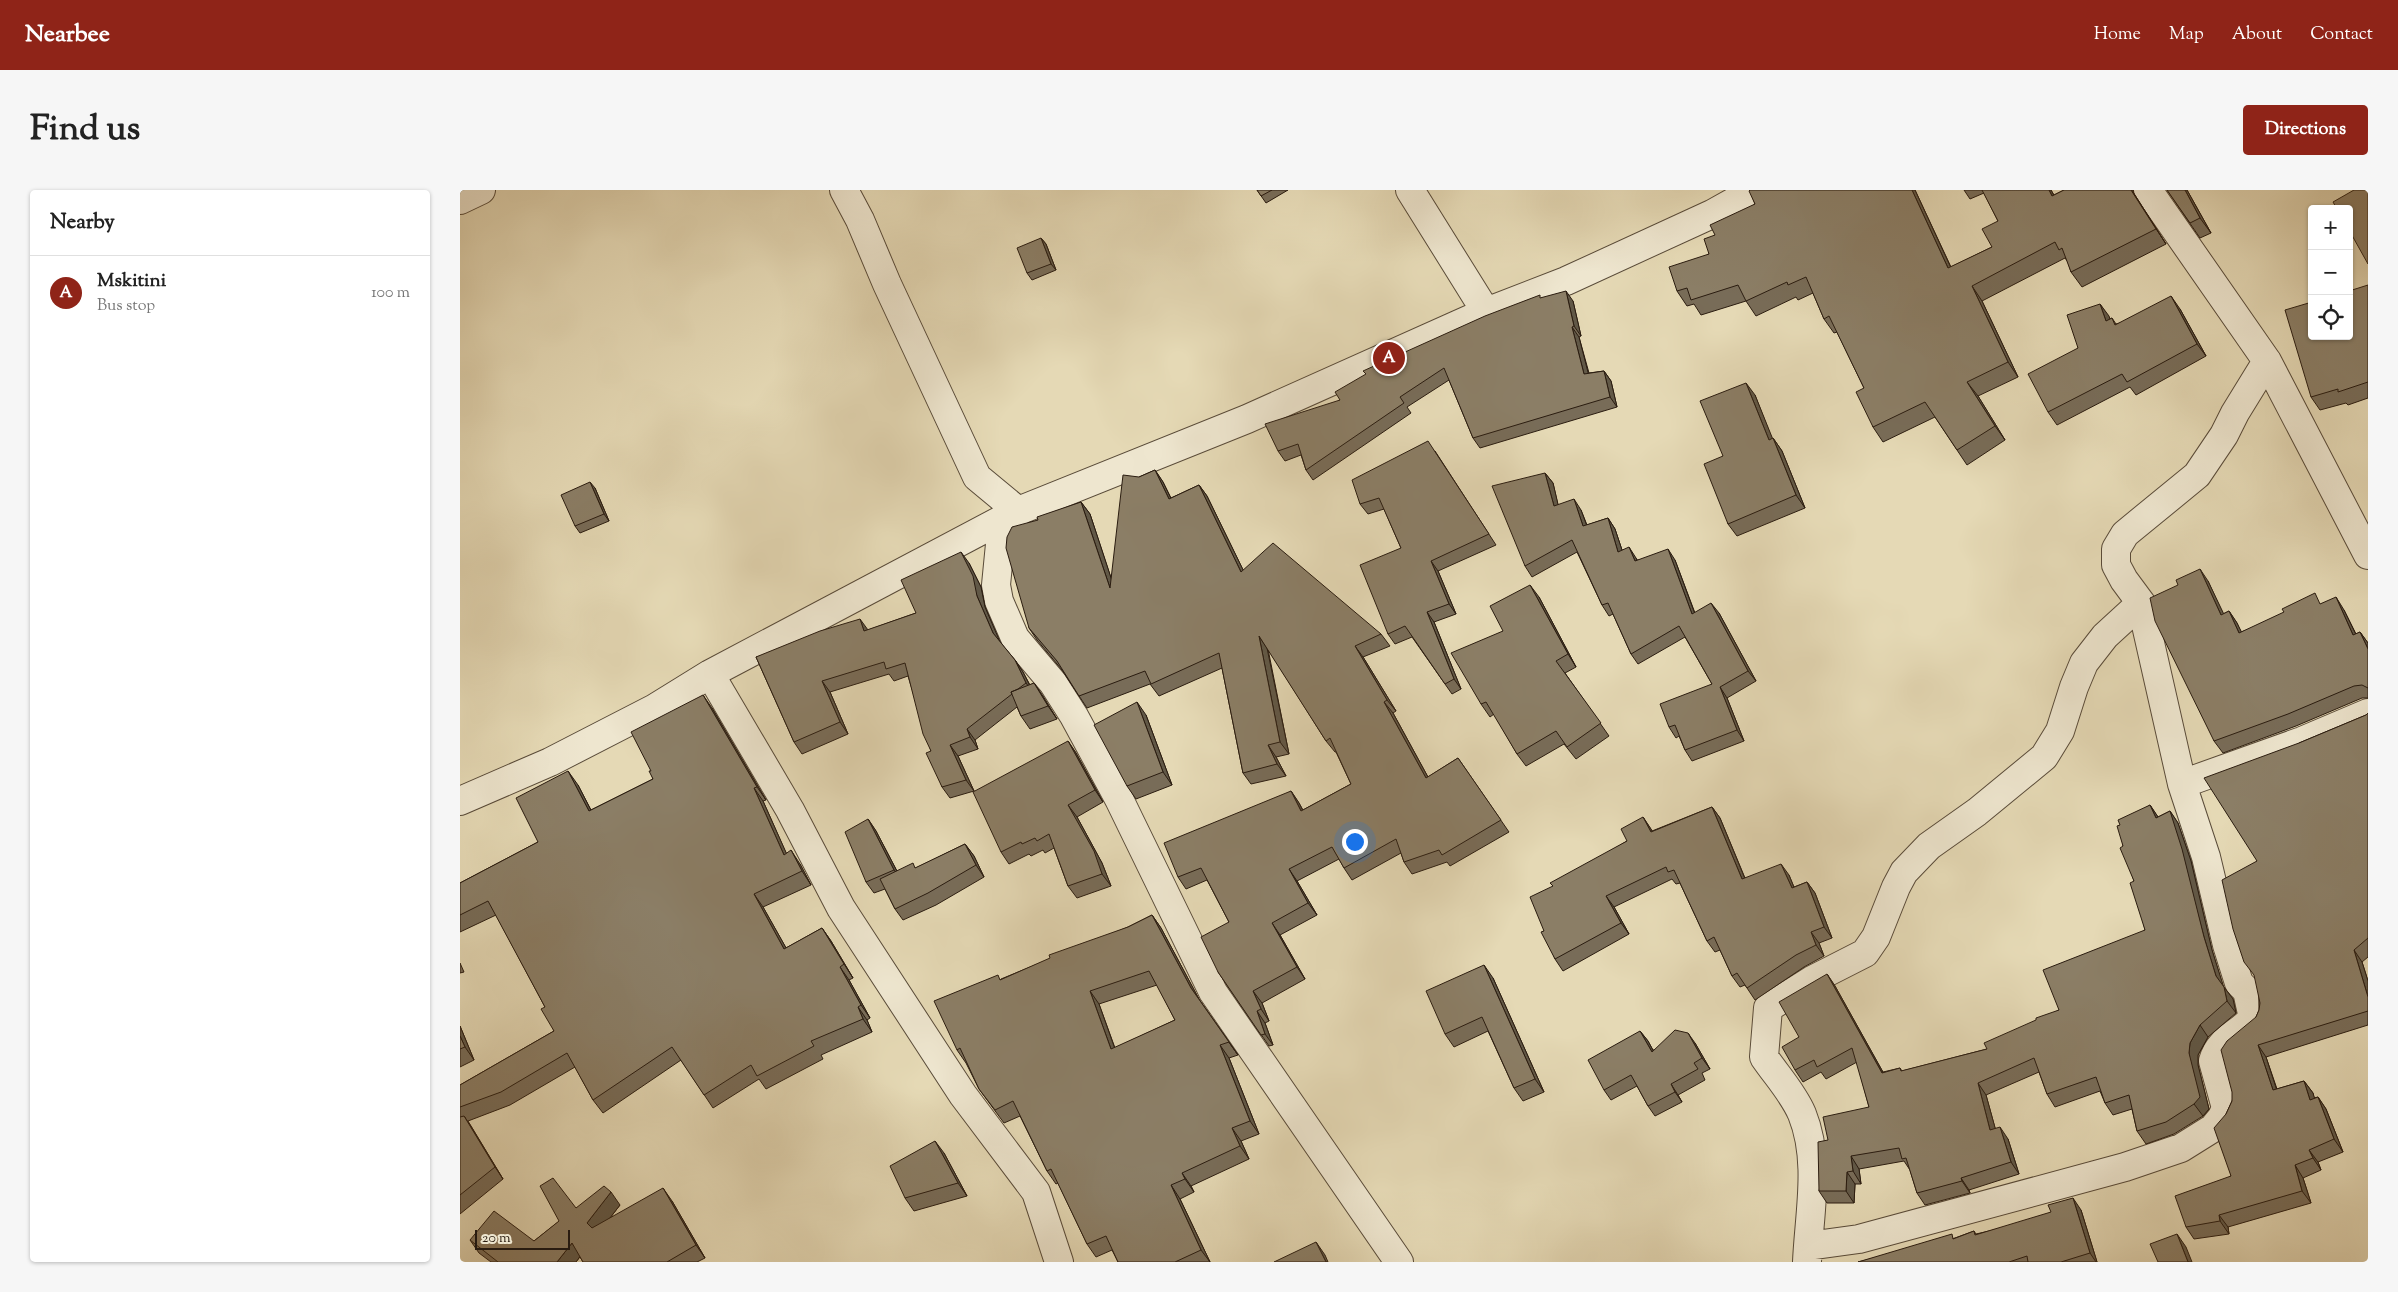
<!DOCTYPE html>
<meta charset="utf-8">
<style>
:root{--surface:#fff;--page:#f6f6f6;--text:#222;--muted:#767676;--line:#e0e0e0;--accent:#8f2418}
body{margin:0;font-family:"Sorts Mill Goudy",serif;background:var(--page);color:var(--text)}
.controls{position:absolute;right:15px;top:15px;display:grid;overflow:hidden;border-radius:5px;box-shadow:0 1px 4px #0004}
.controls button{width:45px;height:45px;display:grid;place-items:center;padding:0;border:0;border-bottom:1px solid var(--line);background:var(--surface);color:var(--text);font:25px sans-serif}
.scale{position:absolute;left:15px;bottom:12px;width:95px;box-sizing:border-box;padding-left:5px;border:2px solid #2a1c10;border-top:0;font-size:14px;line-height:18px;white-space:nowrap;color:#2a1c10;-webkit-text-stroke:4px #eee6cf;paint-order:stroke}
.you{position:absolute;left:894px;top:651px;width:18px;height:18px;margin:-12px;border:4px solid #fff;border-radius:50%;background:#1a73e8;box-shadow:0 0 0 8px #1a73e833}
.badge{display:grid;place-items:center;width:32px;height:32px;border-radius:50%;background:var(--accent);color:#fff;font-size:16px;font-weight:700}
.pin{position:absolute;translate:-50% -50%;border:2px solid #fff;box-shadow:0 1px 5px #0006}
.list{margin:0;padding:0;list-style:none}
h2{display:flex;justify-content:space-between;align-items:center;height:65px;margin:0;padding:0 20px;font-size:21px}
h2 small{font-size:16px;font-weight:400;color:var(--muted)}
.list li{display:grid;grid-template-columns:32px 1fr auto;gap:15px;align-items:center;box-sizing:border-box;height:75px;padding:0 20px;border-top:1px solid var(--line)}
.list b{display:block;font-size:19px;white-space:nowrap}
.list p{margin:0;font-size:16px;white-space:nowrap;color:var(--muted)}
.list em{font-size:16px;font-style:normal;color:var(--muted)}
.icon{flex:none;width:28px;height:28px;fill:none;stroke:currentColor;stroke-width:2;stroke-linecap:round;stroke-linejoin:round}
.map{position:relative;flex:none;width:1908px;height:1072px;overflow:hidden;border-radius:5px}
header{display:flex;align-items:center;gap:30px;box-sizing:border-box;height:70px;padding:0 25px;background:var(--accent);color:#fff}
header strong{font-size:24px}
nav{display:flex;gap:28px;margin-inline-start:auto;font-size:18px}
.intro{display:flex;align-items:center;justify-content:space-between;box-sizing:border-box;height:120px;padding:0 30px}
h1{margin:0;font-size:35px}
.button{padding:12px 22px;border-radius:5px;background:var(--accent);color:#fff;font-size:18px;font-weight:700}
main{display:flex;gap:30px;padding:0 30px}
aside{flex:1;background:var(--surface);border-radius:5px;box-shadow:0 1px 4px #0004}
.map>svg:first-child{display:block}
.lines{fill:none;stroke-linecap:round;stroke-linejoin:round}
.minor-casing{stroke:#594b39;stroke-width:30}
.minor{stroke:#eee6cf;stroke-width:28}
.wall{fill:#786c58;stroke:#2a1c10;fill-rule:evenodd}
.shaded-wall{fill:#615847;stroke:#2a1c10}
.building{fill:#8b7e66;stroke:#2a1c10;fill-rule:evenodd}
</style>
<header>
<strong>Nearbee</strong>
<nav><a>Home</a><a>Map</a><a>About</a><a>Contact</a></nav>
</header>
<div class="intro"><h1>Find us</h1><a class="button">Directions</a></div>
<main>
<aside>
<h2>Nearby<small></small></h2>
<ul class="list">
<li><span class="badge">A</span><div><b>Mskitini</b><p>Bus stop</p></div><em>100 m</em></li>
</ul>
</aside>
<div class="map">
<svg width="1908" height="1072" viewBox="0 0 1908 1072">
<rect width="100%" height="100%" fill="#e5d9b5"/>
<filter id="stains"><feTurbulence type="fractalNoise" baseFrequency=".004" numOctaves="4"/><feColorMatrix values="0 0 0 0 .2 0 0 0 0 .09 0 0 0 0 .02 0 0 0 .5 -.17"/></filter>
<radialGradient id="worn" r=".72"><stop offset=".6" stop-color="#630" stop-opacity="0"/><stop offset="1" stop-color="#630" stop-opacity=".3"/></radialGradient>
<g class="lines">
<defs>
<path id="minor" d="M384 0 400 30 427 94 517 287 558 321 540 354 536 395 539 411 555 448 593 493 614 526 659 609 753 802 939 1072
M950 0 1026 122
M1688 0 1807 171 1908 365
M0 10 21 0
M250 484 330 620 381 718 503 905 576 1002 599 1072
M1722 594 1842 551 1908 523
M0 611 90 572 195 518 250 484 558 321 787 229 1026 122 1106 91 1252 24 1295 0
M1348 1056 1399 1049 1665 977 1721 958 1753 938 1762 927 1766 918 1753 871C1759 849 1779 844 1793 828L1787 801 1779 793 1767 755 1746 667 1722 594 1681 413 1664 390 1656 375V359L1665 344 1737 285 1764 245 1775 223 1807 171
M1347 1072C1349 1024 1361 971 1342 924 1333 903 1317 886 1304 867L1308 818 1352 790 1405 763 1416 747 1436 697 1444 682 1469 656 1517 622 1584 567 1600 541 1614 497 1624 473 1645 446 1681 413"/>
</defs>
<!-- minor casing -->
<use href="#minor" class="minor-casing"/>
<!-- minor -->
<use href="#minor" class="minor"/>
</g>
<!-- wall -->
<path class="wall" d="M797 0H828L806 13Z
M1290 0H1455L1491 77 1532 57 1538 31 1524 3 1510 9 1504 0H1591L1594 5 1604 0H1673V2L1706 54 1622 97 1611 82 1608 72 1605 68 1522 111 1558 187 1518 206 1545 250 1507 275 1475 227 1423 252 1413 237 1404 198 1377 142 1374 143 1364 129 1353 103 1338 110 1336 107 1296 126 1286 111 1241 125 1234 114 1227 116 1217 101 1249 64 1255 45 1295 14Z
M1707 0H1727L1751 43 1740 48Z
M581 48 586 54 596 80 572 90 567 83Z
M1908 95V208L1888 215 1886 213 1860 220 1851 207Z
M1082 108 1113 111 1121 146 1119 147 1129 183 1144 181 1151 191 1157 217 1020 258 1013 248 989 190 947 217 951 223 853 290 846 280 841 265 825 271 818 261 880 210Z
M1640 114 1650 129 1652 128 1656 134 1720 119 1746 166 1676 205 1670 197 1597 235 1588 222 1618 158Z
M1295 205 1312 249 1313 248 1322 261 1345 318 1277 346 1268 334 1263 266Z
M975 261 1036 355 978 381 996 424 974 432 1001 499 992 504 952 447 935 454 928 444 941 358 924 319 908 324 900 314Z
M695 280 703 292 711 308 739 295 747 306 783 380 921 444 930 456 903 467 936 521 933 523 968 587 998 568 1049 642 990 676 987 672 952 684 944 672 941 663 892 690 884 678 879 669 837 691 857 725 820 745 845 789 802 813 809 831 805 833 813 855 809 856 758 782 769 732 747 690 726 699 718 687 831 601 839 613 843 620 891 594 876 562H875L866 551 808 459 829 564 816 567 826 586 791 594 783 583 762 478 699 506 690 494 627 518 602 480 577 450 569 438 578 330 621 312 630 324 651 388 679 287Z
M1085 283 1093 293 1098 315 1121 320 1127 335 1148 328 1155 339 1162 360 1176 368 1177 370H1215L1235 423H1259L1296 491 1267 508 1284 551 1232 571 1225 560 1219 546 1216 548 1209 537 1252 494 1225 447 1178 474 1171 464 1153 424 1149 426 1142 415 1117 362 1072 387 1065 376Z
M135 298 149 331 120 343 115 336Z
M509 373 521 397 525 417 539 451 555 470 563 482 570 495 574 493 597 529 570 539 561 526 557 517 515 550 518 559 498 566 514 601 490 608 482 597 448 486 434 491 429 484 370 502 388 544 342 564 334 552 296 467 408 440 456 423Z
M1748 391 1763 424 1769 421 1777 433 1781 442 1862 414 1884 420 1896 444 1900 442 1908 453V508H1902L1836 536 1763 563 1754 551Z
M1079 407 1116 477 1105 483 1149 546 1116 569 1104 554 1066 576 1057 564 1034 524 1030 527 1021 514 1043 441Z
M252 518 306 610 303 611 326 663 340 674 351 695 303 717 326 758 362 738 371 751 393 788 389 790 410 828 407 830 412 842 361 865 363 869 306 899 299 889 253 918 221 870 143 923 133 910 115 877 50 915 8 931 43 989 0 1024V895L94 841 85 817 36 725 0 742V693L78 652 118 595 131 620 193 589 191 581Z
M1908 523V767L1902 772 1908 791V835L1806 867 1817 899 1844 891 1853 903 1854 908 1858 907 1866 919 1883 962 1858 972 1861 980 1843 988 1851 1013 1768 1037 1769 1044 1734 1049 1726 1037 1771 986 1766 924 1772 911 1796 827 1799 820 1797 671 1839 553 1906 525Z
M686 525 712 595 676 609 667 596Z
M608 551 616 563 643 612 617 627 642 673 651 696 617 708 608 696 594 658 585 663 583 660 571 666 569 664 549 674 541 662Z
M1690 615 1698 627 1710 621 1718 633 1731 671 1752 760 1763 796 1773 809 1776 823 1748 847 1738 865V875L1749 919 1743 926 1714 944 1686 954 1677 941 1672 919 1653 925 1645 913 1640 901 1595 917 1587 904 1579 882 1526 905 1535 938 1548 949 1559 984 1509 1000 1510 1003 1465 1015 1457 1003 1450 980 1444 971 1399 979 1401 994H1395L1394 1013H1367L1359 1001 1368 950 1409 917 1397 872 1366 889 1361 882 1343 892 1335 880 1339 847 1367 784 1375 796 1423 882 1440 878 1442 881 1527 859 1599 820 1685 740 1674 691 1663 656 1660 635Z
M1252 617 1260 628 1285 688 1329 685 1334 697 1347 692 1355 703 1372 748 1359 753 1364 766 1344 777 1295 810 1285 795 1280 797 1272 786 1260 760 1255 762 1247 751 1220 693 1216 694 1212 689 1154 717 1169 744 1103 781 1095 769 1084 741 1093 696 1167 651 1183 627 1192 641Z
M408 629 416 641 437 681 456 678 505 654 514 666 524 687 476 715 443 730 435 719 425 699 414 703 406 692Z
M692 725 701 738 740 811 778 865 769 868 799 944 781 951 789 969 731 996 734 1002 720 1009 750 1072H658L652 1060 636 1067 627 1054 598 993 596 994 587 981 560 926 544 933 519 899 506 873 497 860 541 789 668 737ZM697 795 715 830 655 858 639 814Z
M0 773 4 782 0 783Z
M1033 788 1084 902 1063 911 1054 898 1028 841 994 857 985 844Z
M0 836 14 870 0 877Z
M1180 841 1188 851 1193 860 1235 853 1250 879 1242 883 1245 890 1218 905 1222 912 1195 926 1188 916 1177 896 1151 910 1144 900Z
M484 963 507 1006 454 1021 445 1008Z
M212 1011 245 1068 237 1072H123L120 1067 116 1072H31L19 1063 10 1050 74 1051 116 1018 160 1015 150 1028Z
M1621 1020 1637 1072H1398L1495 1048 1514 1041 1516 1044Z"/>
<!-- shaded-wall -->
<path class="shaded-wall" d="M1452 0H1455L1498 93 1488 78Z
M1589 0H1591L1602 21 1592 6Z
M1671 0H1673V2L1706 54Z
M1725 0H1727L1751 43 1740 28Z
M581 48 586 54 596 80 591 74Z
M1512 96 1522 111 1558 187 1548 172Z
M1106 101 1113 111 1121 146 1114 136Z
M1711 106 1720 119 1746 166 1737 154Z
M1640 114 1649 126 1655 144 1646 131Z
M1112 137 1119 147 1131 194 1124 184Z
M1144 181 1151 191 1157 217 1150 207Z
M1507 192 1518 206 1545 250 1535 236Z
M1286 193 1295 205 1318 262 1309 250Z
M1313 248 1322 261 1345 318 1336 305Z
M695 280 703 292 717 321 709 309Z
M1085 283 1093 293 1101 327 1094 316Z
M130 292 135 298 149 331 144 324Z
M739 295 747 306 790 394 781 382Z
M1114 309 1121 320 1131 347 1123 336Z
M621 312 630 324 658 409 650 398Z
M1148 328 1155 339 1166 372 1158 362Z
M1169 357 1176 368 1182 382 1175 371Z
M1208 359 1215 370 1239 435 1232 424Z
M501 362 509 373 521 397 525 417 541 454 533 443 517 406Z
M971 371 978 381 996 424 989 414Z
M1740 379 1748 391 1770 437 1761 425Z
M1070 395 1079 407 1116 477 1108 464Z
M1876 407 1884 420 1902 457 1893 445Z
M1251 413 1259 423 1296 491 1288 481Z
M1769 421 1777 433 1788 455 1779 443Z
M967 422 974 432 1001 499 994 489Z
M400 429 408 440 404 441Z
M1900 442 1908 453V459Z
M799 446 807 458 829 564 820 552Z
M895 456 903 467 936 521 927 510Z
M555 470 563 482 574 504 566 493Z
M362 491 370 502 388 544 380 532Z
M574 493 583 506 597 529 588 516Z
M1260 497 1267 508 1284 551 1277 540Z
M243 505 252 518 306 610 297 597Z
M677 512 686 525 712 595 703 582Z
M924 512 933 523 975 600 966 588Z
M507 539 515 550 518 559 510 547Z
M608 551 616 563 643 612 635 600Z
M490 555 498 566 514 601 506 590Z
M808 555 816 567 826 586 817 574Z
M108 581 118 595 138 634 129 621Z
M294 598 303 611 333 678 324 665Z
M831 601 839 613 849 633 841 621Z
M608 615 617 627 642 673 651 696 642 684Z
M1690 615 1698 627 1696 628Z
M1252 617 1260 628 1290 701 1282 689Z
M1710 621 1718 633 1731 671 1752 760 1764 798 1756 786 1744 747Z
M1183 627 1191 639 1198 653 1191 642Z
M408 629 416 641 442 691 434 680Z
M505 654 514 666 524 687 516 675Z
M331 660 340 674 351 695 342 681Z
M1321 674 1329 685 1339 710 1332 698Z
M829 679 837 691 857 725 848 713Z
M1347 692 1355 703 1372 748 1364 737Z
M294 704 303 717 334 772 324 759Z
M1146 706 1154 717 1169 744 1161 733Z
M692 725 701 738 740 811 778 865 731 798Z
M812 733 820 745 845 789 837 777Z
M362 738 371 751 393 788 384 774Z
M1351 742 1359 753 1364 766 1356 755Z
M1894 760 1902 772 1908 791V807Z
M1024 775 1033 788 1084 902 1075 889Z
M380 777 389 790 410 828 401 815Z
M1367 784 1375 796 1430 895 1422 883Z
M1764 797 1773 809 1776 823 1767 811Z
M630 801 639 814 660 873 651 859Z
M793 801 802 813 809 831 801 819Z
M398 817 407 830 412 842 403 829Z
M797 821 805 833 813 855 805 844Z
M1740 835 1748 847 1738 865V875L1749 919 1743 926 1734 914 1729 863 1730 853Z
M0 836 14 870 5 857 0 846Z
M1180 841 1188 851 1199 872 1192 862Z
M1228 843 1235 853 1250 879 1242 868Z
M760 855 769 868 799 944 790 931Z
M1798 855 1806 867 1821 913 1813 900Z
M1844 891 1853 903 1859 923 1850 910Z
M1518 893 1526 905 1539 952 1530 940Z
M1211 894 1218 905 1222 912 1215 902Z
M1858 907 1866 919 1883 962 1874 949Z
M4 926 12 938 43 989 35 977Z
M1540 937 1548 949 1559 984 1551 972Z
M772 938 781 951 789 969 780 956Z
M475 951 484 963 507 1006 498 993Z
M1849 960 1858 972 1861 980 1853 968Z
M1391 966 1399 979 1401 994 1393 981Z
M1835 975 1843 988 1851 1013 1842 1001Z
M1387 982 1395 994 1394 1013 1386 1001Z
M722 983 731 996 734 1002 725 989Z
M1501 988 1509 1000 1510 1003 1502 991Z
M711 995 720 1009 750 1072 741 1060Z
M203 998 212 1011 245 1068 236 1055Z
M151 1002 160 1015 136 1046 127 1033Z
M1613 1008 1621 1020 1637 1072H1636L1630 1063Z
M1759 1025 1768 1037 1769 1044 1760 1031Z
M1717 1044 1726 1057 1732 1072H1728Z
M856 1052 865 1065 868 1072H866Z
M112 1053 121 1065 116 1072H97Z"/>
<!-- building -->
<path class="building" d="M797 0H812L801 6Z
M1290 0H1452L1488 78 1532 57 1522 39 1538 31 1522 0H1589L1592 6 1604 0H1671L1696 39 1611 82 1602 58 1599 60 1595 52 1512 96 1548 172 1507 192 1535 236 1497 260 1465 212 1413 237 1396 202 1404 198 1369 126 1364 129 1346 87 1328 95 1327 92 1286 111 1278 95 1231 110 1227 98 1217 101 1209 77 1249 64 1244 49 1255 45 1250 35 1295 14 1289 1Z
M1707 0H1725L1740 28 1730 33Z
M1894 0H1908V74L1889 40V19H1877L1873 12Z
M581 48 591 74 567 83 557 58Z
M1908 95V192L1878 202V199L1851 207 1825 120 1852 112V146H1889V101Z
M1106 101 1114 136 1112 137 1124 184 1144 181 1150 207 1013 248 984 178 940 207 944 213 846 280 838 254 818 261 805 234 880 210 875 202 906 184 903 181 1025 126 1080 105V108Z
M1711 106 1737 154 1667 192 1662 184 1588 222 1568 184 1618 158 1607 125 1640 114 1646 131 1652 128 1655 135Z
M1286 193 1309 250 1313 248 1336 305 1268 334 1244 274 1263 266 1240 211Z
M968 251 1029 344 971 371 989 414 967 422 994 489 985 494 945 436 928 444 900 375 941 358 919 308 900 314 892 290Z
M695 280 709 309 739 295 781 382 813 353 921 444 895 456 927 510 924 512 966 588 998 568 1041 630 982 665 979 660 944 672 936 649 884 678 872 657 829 679 848 713 812 733 837 777 793 801 801 819 797 821 805 844 801 845 758 782 741 747 769 732 741 678 718 687 704 653 831 601 841 621 891 594 870 548 866 551 799 446 820 552 808 555 817 574 783 583 759 463 691 494 685 481 619 506 597 471 569 438 546 358 547 347 552 337 578 330 577 327 621 312 650 398 663 285 679 287Z
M1085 283 1094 316 1114 309 1123 336 1148 328 1158 362 1169 357 1175 371 1208 359 1232 424 1251 413 1288 481 1260 497 1277 540 1225 560 1215 535 1209 537 1200 514 1252 494 1219 436 1171 464 1148 413 1142 415 1112 350 1065 376 1032 296Z
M130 292 144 324 115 336 101 305Z
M501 362 513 386 517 406 533 443 555 470 566 493 558 499 551 502 552 504 507 539 510 547 490 555 506 590 482 597 466 563 471 561 463 544 445 473 426 479 424 472 362 491 380 532 334 552 296 467 360 441 400 429 404 441 456 423 441 390Z
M1740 379 1761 425 1769 421 1779 443 1824 422 1822 419 1855 403 1860 414 1876 407 1893 445 1900 442 1908 459V498L1902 495 1894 496 1828 524 1754 551 1695 431 1690 408 1718 395 1716 390Z
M1070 395 1108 464 1096 471 1141 533 1107 557 1096 541 1057 564 1026 512 1021 514 991 463 1043 441 1030 416Z
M574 493 588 516 561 526 551 502Z
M243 505 297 597 294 598 324 665 331 660 342 681 294 704 324 759 362 738 384 774 380 777 401 815 398 817 403 829 351 851 354 856 297 886 291 875 244 905 212 857 133 910 107 863 41 902 0 917V895L94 841 81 819 85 817 28 711 0 725V693L78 652 56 608 108 581 129 621 193 589 189 581H191L171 542Z
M677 512 703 582 667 596 634 535Z
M1908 523V748L1894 760 1908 807V821L1798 855 1813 900 1844 891 1850 910 1858 907 1874 949 1849 960 1853 968 1835 975 1842 1001 1759 1025 1760 1031 1726 1037 1715 1006 1771 986 1754 938 1766 924 1772 911V902L1761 860 1767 851 1796 827 1799 820 1800 813 1794 785 1784 772 1773 739 1762 690 1797 671 1744 588 1839 553 1906 525Z
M608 551 635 600 608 615 634 661 642 684 608 696 589 644 577 651 575 648 562 654 561 652 541 662 513 602Z
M1690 615 1696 628 1710 621 1722 659 1744 747 1756 786 1764 797 1767 811 1740 835 1730 853 1729 863 1740 907 1734 914 1706 932 1677 941 1669 905 1645 913 1636 887 1587 904 1574 868 1518 893 1530 940 1540 937 1551 972 1501 988 1502 991 1457 1003 1446 968 1442 969 1439 958 1391 966 1393 981 1387 982 1386 1001H1359L1358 952 1368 950 1363 927 1409 917 1392 858 1357 877 1354 870 1335 880 1322 857 1339 847 1319 812 1367 784 1422 883 1440 878 1441 881 1527 859 1524 853 1576 830V828L1599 820 1583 780 1685 740 1670 693 1674 691 1660 658 1663 656 1657 636 1660 635 1658 630Z
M1252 617 1282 689 1321 674 1332 698 1347 692 1364 737 1351 742 1356 755 1336 765 1287 798 1277 783 1272 786 1254 747 1247 751 1214 680 1208 682 1206 677 1146 706 1161 733 1095 769 1081 742 1084 741 1070 707 1093 696 1090 693 1167 651 1161 639 1183 627 1191 642Z
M408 629 434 680 406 692 385 642Z
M505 654 516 675 468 703 435 719 420 689 453 673 455 678Z
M692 725 731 798 769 852 760 855 790 931 772 938 780 956 722 983 725 989 711 995 741 1060 715 1072H658L646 1046 627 1054 591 979 587 981 553 911 535 920 519 899 500 858 497 860 474 811 538 785 540 790 590 768 589 765 668 737ZM689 781 715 830 651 859 630 801Z
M1024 775 1075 889 1054 898 1022 827 985 844 966 801Z
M1215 840 1228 843 1242 868 1234 873 1238 879 1211 894 1215 902 1188 916 1171 885 1144 900 1128 870 1180 841 1192 862Z
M0 846 5 857 0 859Z
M4 926 35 977 0 1005V927Z
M475 951 498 993 445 1008 430 976Z
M93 988 116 1018 144 996 151 1002 127 1033 132 1038 203 998 236 1055 207 1072H123L112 1053 97 1072H38L10 1050 34 1021 74 1051 99 1031 80 996Z
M1613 1008 1630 1063 1601 1072H1568L1567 1066 1549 1072H1398L1492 1044 1493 1049 1514 1041 1515 1045 1591 1022 1588 1015Z
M1717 1044 1728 1072H1698L1690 1054Z
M856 1052 866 1072H814Z"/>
<rect width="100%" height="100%" filter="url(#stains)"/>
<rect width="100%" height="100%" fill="url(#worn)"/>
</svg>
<div class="controls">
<button>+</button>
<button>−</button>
<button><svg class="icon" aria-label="locate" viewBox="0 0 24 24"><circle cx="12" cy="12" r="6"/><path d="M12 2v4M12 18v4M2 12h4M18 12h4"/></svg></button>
</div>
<div class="scale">20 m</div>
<div class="you"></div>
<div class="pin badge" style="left:929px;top:168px">A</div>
</div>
</main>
